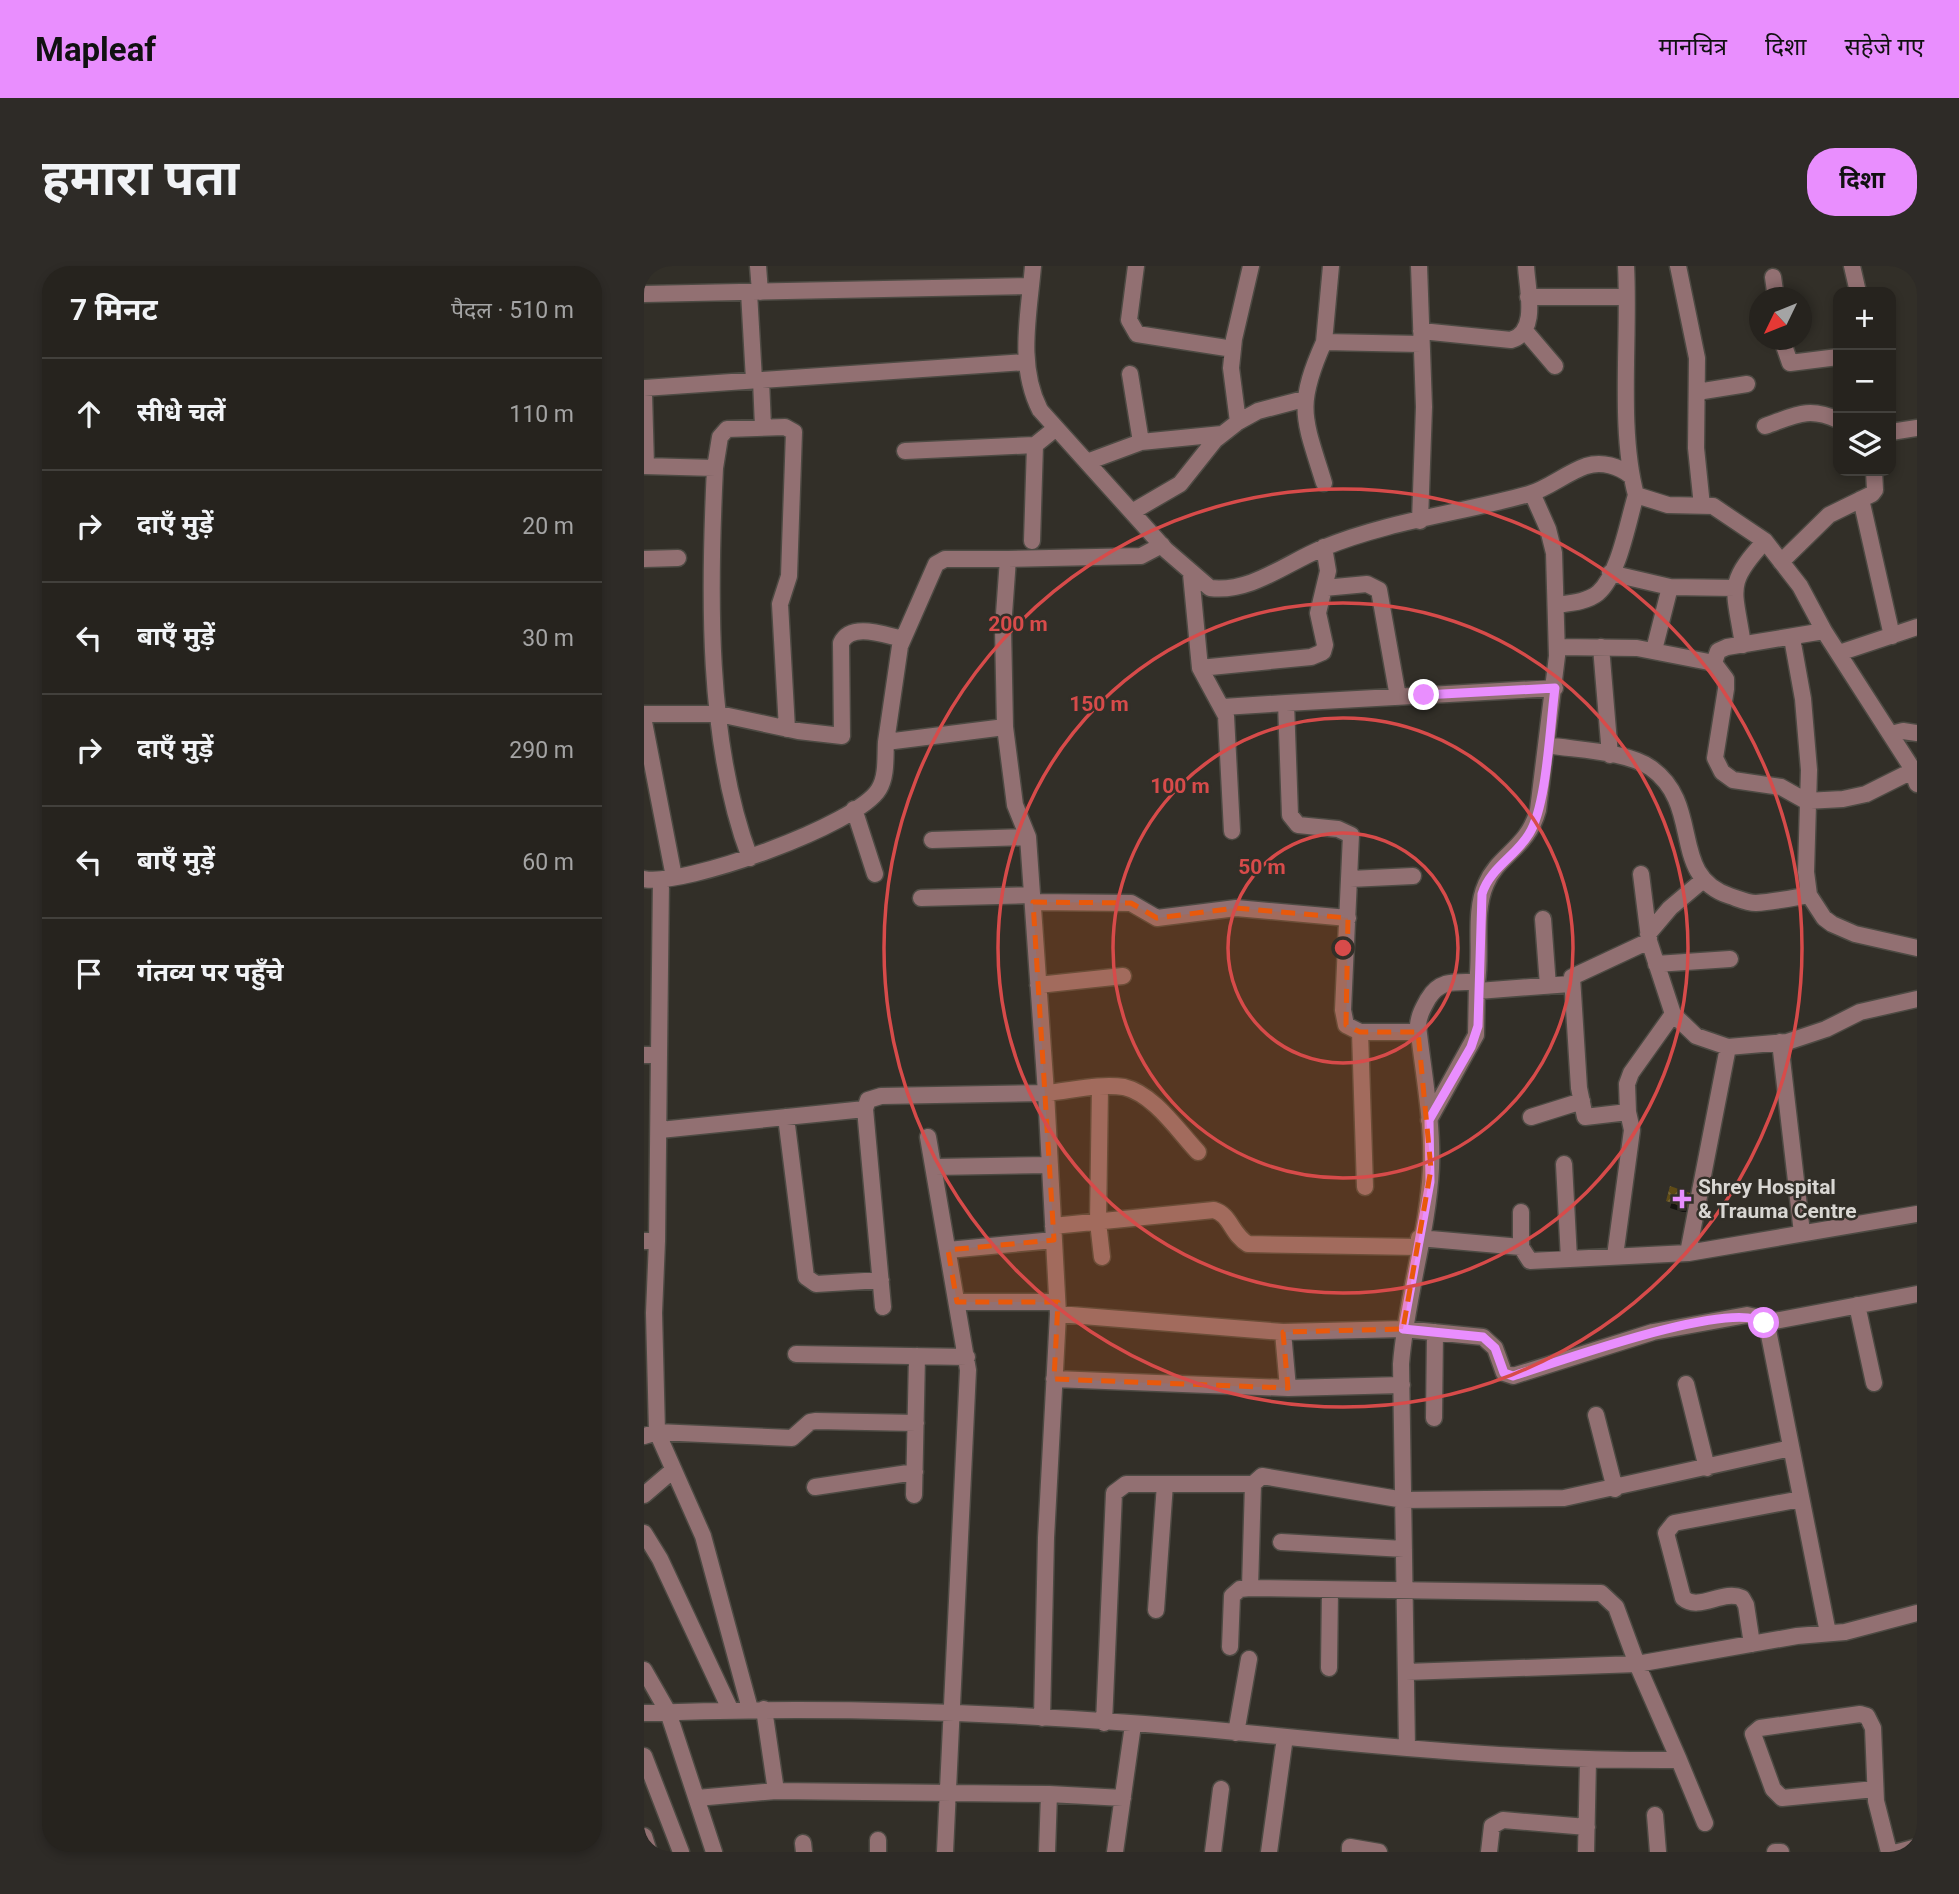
<!DOCTYPE html>
<html lang="hi">
<meta charset="utf-8">
<style>
:root{--surface:#26231e;--page:#2e2b27;--text:#f1f3f6;--muted:#a4a4a4;--line:#42403c;--accent:#e98efe}
body{margin:0;font-family:Roboto,"Noto Sans Devanagari",sans-serif;background:var(--page);color:var(--text)}
.controls{position:absolute;right:21px;top:21px;display:grid;overflow:hidden;border-radius:14px;box-shadow:0 4px 10px #0003}
.controls button{width:63px;height:63px;display:grid;place-items:center;padding:0;border:0;border-bottom:2px solid var(--line);background:var(--surface);color:var(--text);font:35px sans-serif}
.compass{position:absolute;left:1105px;top:21px;width:63px;height:63px;border-radius:50%;background:var(--surface);box-shadow:0 4px 10px #0003;rotate:227deg}
.stop{position:absolute;width:21px;height:21px;margin:-16px;border:5px solid #e98efe;border-radius:50%;background:#fff}
.stop.end{background:#e98efe;border-color:#fff;box-shadow:0 2px 7px #0008}
.list{margin:0;padding:0;list-style:none}
h2{display:flex;justify-content:space-between;align-items:center;height:91px;margin:0;padding:0 28px;font-size:30px}
h2 small{font-size:23px;font-weight:400;color:var(--muted)}
.list li{display:grid;grid-template-columns:46px 1fr auto;gap:21px;align-items:center;box-sizing:border-box;height:112px;padding:0 28px;border-top:2px solid var(--line)}
.list b{display:block;font-size:26px;white-space:nowrap}
.list em{font-size:23px;font-style:normal;color:var(--muted)}
.icon{flex:none;width:38px;height:38px;fill:none;stroke:currentColor;stroke-width:2;stroke-linecap:round;stroke-linejoin:round}
.map{position:relative;flex:none;width:1273px;height:1586px;overflow:hidden;border-radius:28px}
header{display:flex;align-items:center;gap:42px;box-sizing:border-box;height:98px;padding:0 35px;background:var(--accent);color:#111}
header strong{font-size:33px}
nav{display:flex;gap:38px;margin-inline-start:auto;font-size:24px}
.intro{display:flex;align-items:center;justify-content:space-between;box-sizing:border-box;height:168px;padding:0 42px}
h1{margin:0;font-size:49px}
.button{padding:18px 32px;border-radius:28px;background:var(--accent);color:#111;font-size:24px;font-weight:700}
main{display:flex;gap:42px;padding:0 42px}
aside{flex:1;background:var(--surface);border-radius:28px;box-shadow:0 4px 10px #0003}
.map>svg:first-child{display:block}
.building{fill:url(#building-cross-hatch);filter:url(#shadow)}
.lines{fill:none;stroke-linecap:round;stroke-linejoin:round}
.minor-casing{stroke:#4d4a43;stroke-width:19}
.minor{stroke:#927072;stroke-width:16}
.route{stroke:#e98efe;stroke-width:9}
.marked{fill:#e8590c;fill-opacity:0.2;stroke:#e8590c;stroke-width:5;stroke-dasharray:14 9;stroke-linejoin:round}
.ring{fill:none;stroke:#d74b4a;stroke-width:3.5}
.poi-dot{fill:#e98efe;stroke:#322f28;stroke-width:2.5}
.labels{text-anchor:middle;dominant-baseline:central;stroke-width:5;stroke-linejoin:round;paint-order:stroke}
.poi-label{font-size:21px;font-weight:bold;fill:#d9d7d3;stroke:#322f28;text-anchor:start}
.centre{fill:#d74b4a;stroke:#322f28;stroke-width:3.5}
.ring-label{font-size:21px;text-anchor:middle;font-weight:bold;fill:#d74b4a;stroke:#322f28;stroke-width:5;stroke-linejoin:round;paint-order:stroke}
</style>
<header>
<strong>Mapleaf</strong>
<nav><a>मानचित्र</a><a>दिशा</a><a>सहेजे गए</a></nav>
</header>
<div class="intro"><h1>हमारा पता</h1><a class="button">दिशा</a></div>
<main>
<aside>
<h2>7 मिनट<small>पैदल · 510 m</small></h2>
<ul class="list">
<li><svg class="icon" aria-label="ahead" viewBox="0 0 24 24"><path d="M12 20V5M6 11l6-6 6 6"/></svg><div><b>सीधे चलें</b></div><em>110 m</em></li>
<li><svg class="icon" aria-label="right" viewBox="0 0 24 24"><path d="M7 20v-9h11M14 6l5 5-5 5"/></svg><div><b>दाएँ मुड़ें</b></div><em>20 m</em></li>
<li><svg class="icon" aria-label="left" viewBox="0 0 24 24"><path d="M17 20v-9H6M10 6l-5 5 5 5"/></svg><div><b>बाएँ मुड़ें</b></div><em>30 m</em></li>
<li><svg class="icon" aria-label="right" viewBox="0 0 24 24"><path d="M7 20v-9h11M14 6l5 5-5 5"/></svg><div><b>दाएँ मुड़ें</b></div><em>290 m</em></li>
<li><svg class="icon" aria-label="left" viewBox="0 0 24 24"><path d="M17 20v-9H6M10 6l-5 5 5 5"/></svg><div><b>बाएँ मुड़ें</b></div><em>60 m</em></li>
<li><svg class="icon" aria-label="arrive" viewBox="0 0 24 24"><path d="M6 21V4h12l-3 4 3 4H6"/></svg><div><b>गंतव्य पर पहुँचे</b></div></li>
</ul>
</aside>
<div class="map">
<svg width="1273" height="1586" viewBox="0 0 1273 1586">
<defs>
<pattern id="building-cross-hatch" width="8" height="8" patternUnits="userSpaceOnUse" patternTransform="scale(1.75)"><rect width="8" height="8" fill="#5e4b15"/><path d="M0 0l8 8M0 8l8-8" fill="none" stroke="#746436"/></pattern>
<filter id="shadow"><feDropShadow dx="4" dy="7" stdDeviation="0" flood-color="#0009"/></filter>
</defs>
<rect width="100%" height="100%" fill="#322f28"/>
<!-- building -->
<path class="building" d="M1026 920 1052 929 1047 943 1022 935Z"/>
<g class="lines">
<defs>
<path id="minor" d="M114 0 116 26
M389 0C385 48 373 99 396 144L522 284 566 322C607 327 642 297 679 282 744 255 817 247 885 228 905 222 922 207 942 200 958 195 975 200 987 210
M492 0 485 54 493 68 589 83
M687 0 680 76 777 78
M775 0 780 141 776 255
M982 0C986 71 974 162 992 229L1024 239 1069 240 1121 275 1156 320 1180 365 1266 499 1273 518
M1034 0 1053 92 1052 182 1058 240
M1208 0 1214 26
M1129 11 1132 32
M105 26 110 114
M0 28 387 20
M884 31H982
M777 65 867 74C895 66 883 23 882 0
M882 66 911 100
M1138 74 1146 97 1194 91
M486 108 497 176
M117 114 119 161
M0 122 382 96
M1053 126 1103 118
M0 128 2 200
M594 156 587 102 590 73 607 0
M1121 160C1150 150 1164 140 1194 154
M1247 166 1273 162
M261 185 391 179 412 162
M443 196 497 176 578 168
M0 200 71 202C65 324 62 477 106 592
M71 202 76 171 83 163 141 161 150 166 145 310 136 338 143 463
M680 217C660 152 651 141 680 76
M1217 233 1248 370
M488 246 536 218 571 174 594 156 614 145 660 133
M388 275 391 179
M0 293 34 292
M1137 296 1185 249 1228 228 1231 224 1230 205
M966 307 1026 321 1091 322
M547 308 556 402 582 450 588 565
M680 322 723 318 735 324 754 431
M912 339C926 337 943 336 954 327 975 309 984 255 992 229
M1148 372 1159 433 1165 504 1162 606 1165 629 1180 652 1188 658 1211 668 1273 682
M1099 379C1091 323 1080 319 1121 275
M913 381 993 382 1070 397 1082 413V423L1071 492 1078 506 1089 514 1137 521 1162 535 1199 533 1222 528 1268 505
M957 381 966 489
M1010 384 1026 321
M1195 387 1273 361
M1070 397 1074 385 1083 381 1180 365
M556 402 667 391 679 386 681 379 674 347 684 305 680 281
M642 437 911 422
M579 441 642 437 646 549 654 559 694 563 707 569 699 744 702 759 716 766H774
M0 448H75L154 465 198 470 197 377C207 356 240 369 259 373
M0 456 30 611
M361 461 371 539 384 571 402 827C426 825 456 817 480 821 510 828 534 865 554 886
M1247 468 1259 465 1273 467
M242 476 256 380 292 298 301 293H364
M903 479C932 484 983 485 1007 502 1060 540 1024 610 1086 630 1095 633 1103 637 1112 637 1130 636 1148 632 1165 629
M210 543 231 608
M288 574 384 571
M997 608 1005 672
M0 613C39 621 214 559 235 523 243 510 241 491 242 476L361 461 359 362 364 293 497 290 518 279
M706 613 769 610
M277 632 388 629
M389 636 487 637 513 652 592 642 704 652
M899 653 904 720
M1004 668 1026 642 1058 615
M1012 698 1086 693
M394 719 479 710
M834 725 926 718
M1029 748 1005 675 928 711 935 822 941 851 984 846 983 818 987 807 1029 748 1052 770 1084 781 1143 776 1182 763 1216 746 1273 733
M716 766 721 921
M1136 776 1158 967
M1084 781 1044 987 1273 948
M0 789H15L13 975H0
M15 789 17 615
M456 821 454 956 458 991
M221 843 239 1041
M142 851 162 1011 172 1018 237 1014
M887 851 938 835
M785 854 832 769 833 716
M16 864 221 843 224 834 237 830 402 827 414 1048 402 1272 398 1452
M284 871 324 1104 301 1586
M920 898 925 993
M291 901 406 899
M877 946V981L886 995 1044 987
M409 960 570 944C587 949 587 968 604 978L774 981
M775 972 877 981
M13 975 10 1047 13 1166 59 1270 106 1443
M304 984 410 974
M971 990 988 864 984 846
M313 1036H413
M1213 1039 1230 1117
M414 1048 639 1066 759 1063 839 1071 851 1082 860 1107 869 1110 1009 1066 1103 1049 1112 1051 1124 1064 1184 1367
M1120 1057 1273 1028
M639 1066 644 1122
M152 1088 323 1091
M410 1113 644 1122 758 1119
M1042 1118 1063 1202
M952 1149 971 1223
M790 1152 791 1066
M0 1170 13 1166 148 1172 166 1156 172 1155 272 1157
M171 1221 271 1206
M0 1229 28 1205
M270 1229 273 1090
M0 1267 16 1293 86 1443
M637 1276 760 1283
M606 1322 957 1327 972 1341 993 1398 762 1406
M512 1344 521 1218
M1108 1378 1102 1339 1098 1332C1079 1323 1055 1346 1039 1332L1022 1267 1030 1257 1157 1233
M586 1381 588 1330 596 1323 606 1322 609 1218 618 1210 760 1234 920 1232 1147 1182
M685 1402 686 1324
M0 1404 24 1446 70 1586
M120 1443 132 1525
M0 1447C208 1439 417 1448 623 1469 761 1483 897 1495 1035 1494L993 1398 1153 1370 1201 1366 1273 1347
M460 1457 470 1227 482 1218H609
M592 1467 605 1393
M763 1482 757 1098C762 1032 784 966 787 902 789 855 779 806 774 759 775 749 779 742 784 733 796 713 811 716 833 716 838 685 829 647 842 618 854 589 884 582 894 544L913 390 910 287 904 263 888 227
M0 1490 37 1586
M1035 1494 1061 1557
M1231 1523 1138 1532 1129 1523 1109 1468 1116 1462 1216 1448 1223 1450 1229 1462 1232 1535 1245 1586
M405 1528 479 1532
M53 1532 132 1525 405 1528 403 1586
M1011 1549 1014 1586
M0 1570 5 1586
M234 1574V1586
M159 1577 160 1586
M471 1586 489 1459
M569 1586 577 1523
M625 1586 641 1471
M706 1586V1581L735 1586
M845 1586 848 1560 859 1554 943 1561
M942 1586 944 1495
M1131 1586H1137
M1254 1586 1273 1581"/>
</defs>
<!-- minor casing -->
<use href="#minor" class="minor-casing"/>
<!-- minor -->
<use href="#minor" class="minor"/>
</g>
<g class="lines">
<!-- route -->
<path class="route" d="M780 429 911 422C906 458 903 540 885 568 872 590 846 602 838 628L834 760 827 781 785 854 786 916 759 1063 839 1071 851 1082 860 1107 869 1110C911 1097 1089 1032 1120 1057"/>
</g>
<!-- marked area -->
<path class="marked" d="M389 636 487 637 513 652 592 642 704 652 702 759 716 766H774L787 903 759 1063 639 1066 644 1122 410 1113 414 1036H313L304 984 410 974Z"/>
<!-- distance rings -->
<g class="ring">
<circle cx="699" cy="682" r="115"/>
<circle cx="699" cy="682" r="230"/>
<circle cx="699" cy="682" r="345"/>
<circle cx="699" cy="682" r="459"/>
</g>
<!-- markers -->
<path class="poi-dot" d="M1034.5 922.5h7v7h7v7h-7v7h-7v-7h-7v-7h7z"/>
<g class="labels">
<!-- poi labels -->
<g class="poi-label">
<text x="1054" y="921">Shrey Hospital<tspan x="1054" dy="24">&amp; Trauma Centre</tspan></text>
</g>
</g>
<circle cx="699" cy="682" r="10" class="centre"/>
<g class="ring-label">
<text x="374" y="365">200 m</text>
<text x="455" y="445">150 m</text>
<text x="536" y="527">100 m</text>
<text x="618" y="608">50 m</text>
</g>
</svg>
<div class="controls">
<button>+</button>
<button>−</button>
<button><svg class="icon" aria-label="layers" viewBox="0 0 24 24"><path d="M12 4l9 5-9 5-9-5zM3 14l9 5 9-5"/></svg></button>
</div>
<svg class="compass" viewBox="-18 -18 36 36"><path d="M0-13l5 13h-10z" fill="#e53935"/><path d="M0 13l5-13h-10z" fill="#a4a4a4"/></svg>
<div class="stop" style="left:1120px;top:1057px"></div>
<div class="stop end" style="left:780px;top:429px"></div>
</div>
</main>
